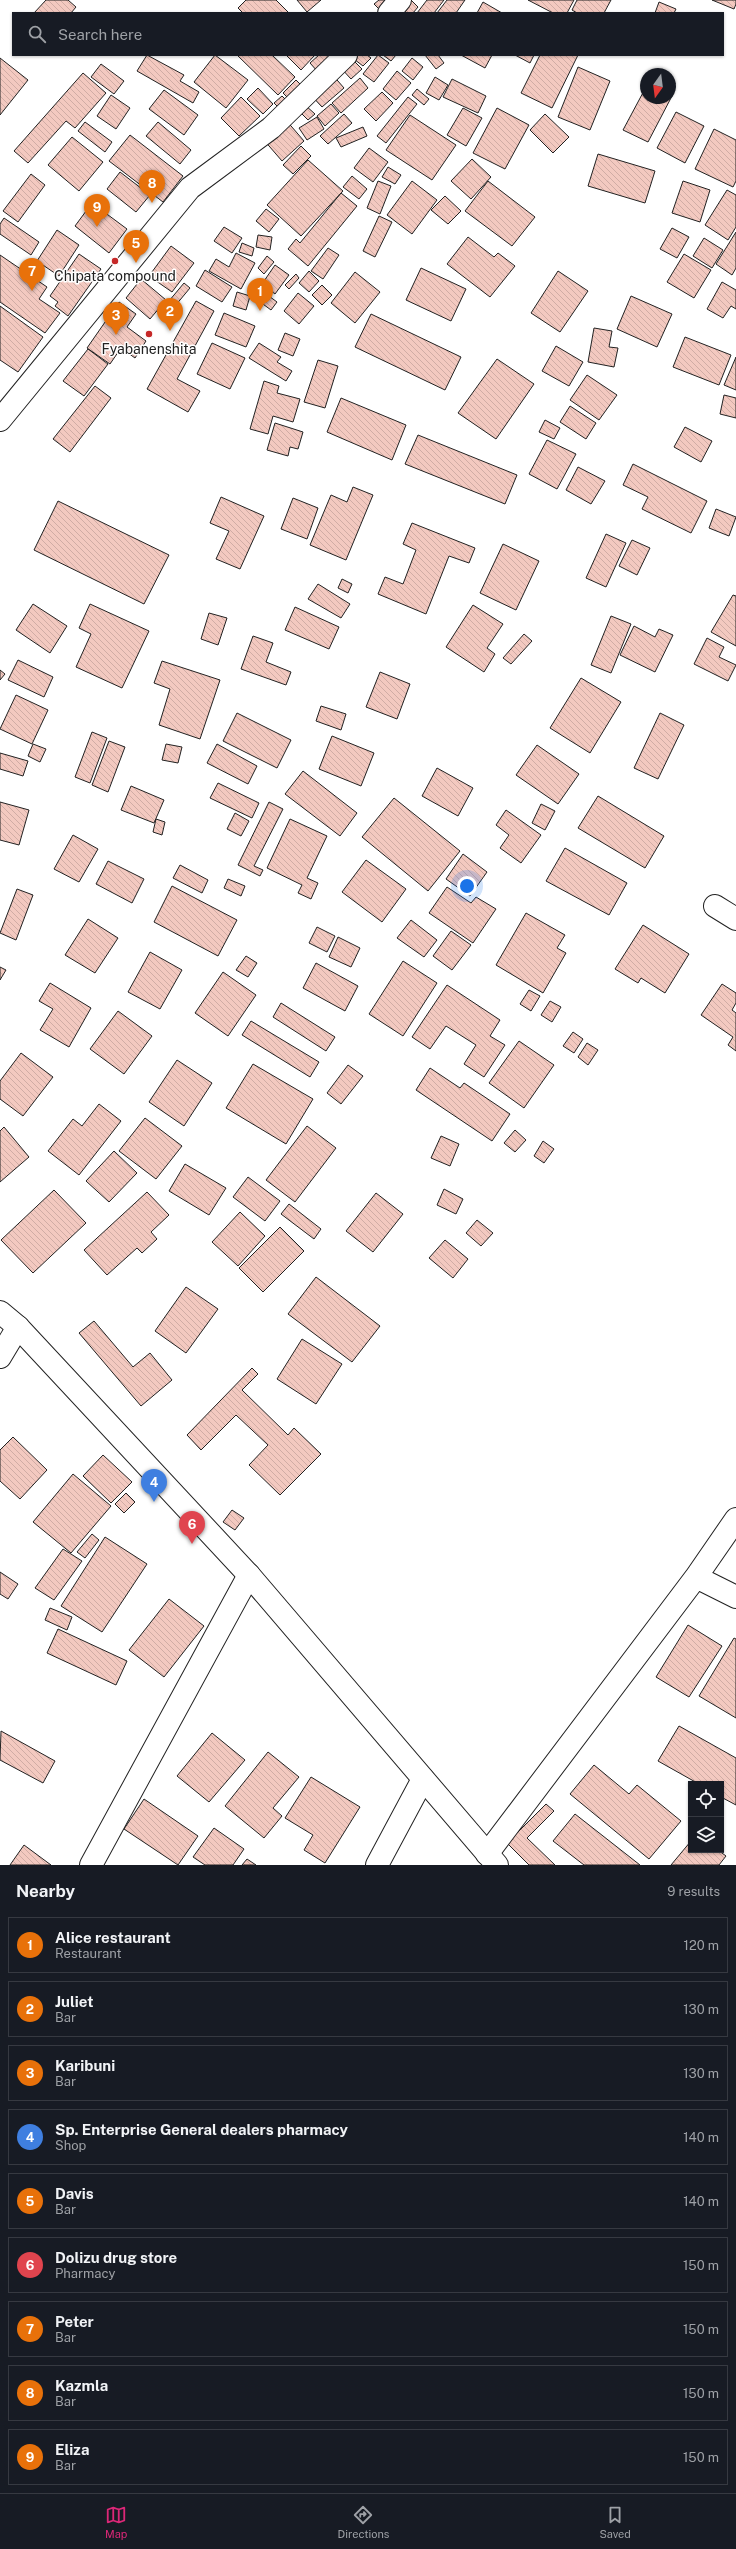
<!DOCTYPE html>
<style>
:root{--surface:#171b24;--page:#242831;--text:#f1f3f6;--muted:#9ea1a6;--line:#363941;--accent:#db2777}
body{margin:0;font-family:"Public Sans",sans-serif;background:var(--page);color:var(--text)}
.controls{position:absolute;right:12px;bottom:12px;display:grid;overflow:hidden;border-radius:0px;box-shadow:0 1px 3px #0004}
.controls button{width:36px;height:36px;display:grid;place-items:center;padding:0;border:0;border-bottom:1px solid var(--line);background:var(--surface);color:var(--text);font:20px sans-serif}
.compass{position:absolute;left:640px;top:68px;width:36px;height:36px;border-radius:50%;background:var(--surface);box-shadow:0 1px 3px #0004;rotate:194deg}
.you{position:absolute;left:467px;top:886px;width:14px;height:14px;margin:-10px;border:3px solid #fff;border-radius:50%;background:#1a73e8;box-shadow:0 0 0 6px #1a73e833}
.badge{display:grid;place-items:center;width:26px;height:26px;border-radius:50%;background:var(--accent);color:#fff;font-size:13px;font-weight:700}
.pin{position:absolute;translate:-50% -33px;filter:drop-shadow(0 1px 2px #0008)}
.pin::after{content:'';position:absolute;top:21px;width:14px;height:12px;background:inherit;clip-path:polygon(0 0,100% 0,50% 100%)}
.list{margin:0;padding:0;list-style:none}
h2{display:flex;justify-content:space-between;align-items:center;height:52px;margin:0;padding:0 16px;font-size:17px}
h2 small{font-size:13px;font-weight:400;color:var(--muted)}
.list li{display:grid;grid-template-columns:26px 1fr auto;gap:12px;align-items:center;box-sizing:border-box;height:56px;margin:0 8px 8px;padding:0 8px;border:1px solid var(--line);border-radius:0px}
.list b{display:block;font-size:15px;white-space:nowrap}
.list p{margin:0;font-size:13px;white-space:nowrap;color:var(--muted)}
.list em{font-size:13px;font-style:normal;color:var(--muted)}
.icon{flex:none;width:22px;height:22px;fill:none;stroke:currentColor;stroke-width:2;stroke-linecap:round;stroke-linejoin:round}
.map{position:relative;flex:none;width:736px;height:1865px;overflow:hidden}
.search{position:absolute;background:var(--surface);box-shadow:0 1px 3px #0004;left:12px;right:12px;top:12px;height:44px;display:flex;align-items:center;gap:10px;box-sizing:border-box;padding:0 14px;border-radius:0px;color:var(--muted);font-size:15px}
.sheet{height:628px;background:var(--surface)}
nav{display:flex;justify-content:space-around;align-items:center;box-sizing:border-box;height:56px;border-top:1px solid var(--line);background:var(--surface);font-size:11px;color:var(--muted)}
nav a{display:grid;justify-items:center;gap:2px}
nav .on{color:var(--accent)}
.map>svg:first-child{display:block}
.building{fill:url(#building-back-hatch);stroke:#222}
.lines{fill:none;stroke-linecap:round;stroke-linejoin:round}
.minor-casing{stroke:#222;stroke-width:24}
.tertiary-casing{stroke:#222;stroke-width:24}
.minor{stroke:#fff;stroke-width:22}
.tertiary{stroke:#fff;stroke-width:22}
.poi-dot{fill:#c62828;stroke:#fff;stroke-width:1.5}
.labels{text-anchor:middle;dominant-baseline:central;stroke-width:3;stroke-linejoin:round;paint-order:stroke}
.poi-label{font-size:14px;fill:#222;stroke:#fff}
</style>
<div class="map">
<svg width="736" height="1865" viewBox="0 0 736 1865">
<defs>
<pattern id="building-back-hatch" width="6" height="6" patternUnits="userSpaceOnUse"><rect width="6" height="6" fill="#f3c9c0"/><path d="M-1 5l2 2M0 0l6 6M5-1l2 2" fill="none" stroke="#d0aca5"/></pattern>
</defs>
<rect width="100%" height="100%" fill="#fff"/>
<!-- building -->
<path class="building" d="M46 0H68L76 7 71 13H34Z
M246 0H276L289 13H243L238 8Z
M297 0H321L307 12Z
M379 0H389L381 11 374 4Z
M404 0H411L418 7 413 13H394Z
M427 0H444L434 13H417Z
M447 0H465L456 13H437Z
M528 0H574L567 13H553Z
M577 0H611L604 13H577L572 10Z
M712 0H736V4L734 9Z
M483 2 502 13H477Z
M659 2 676 9 674 13H655Z
M147 55 184 75 180 81 199 92 193 103 137 71Z
M215 55 248 80 226 108 194 82Z
M237 55H272L295 77 278 95Z
M286 55H315L301 70Z
M319 55H341L318 72 310 63Z
M367 55 371 58 363 66 350 56Z
M378 55 389 63 374 82 363 74Z
M383 55H396L391 61Z
M425 55H438L444 63 436 69Z
M461 55H492L485 68Z
M515 55H534L530 63Z
M540 55H578L552 108 521 93Z
M350 57 362 69 351 79 340 67Z
M0 58 28 80 0 115Z
M412 58 423 67 413 80 402 71Z
M101 64 124 81 114 94 91 77Z
M578 67 610 81 590 130 558 117Z
M397 71 411 83 396 100 383 89Z
M83 73 106 93 75 128 66 121 28 163 14 151Z
M331 73 344 88 322 107 309 93Z
M435 77 448 85 439 100 426 93Z
M360 78 368 88 341 113 332 103Z
M452 79 486 96 478 113 443 97Z
M296 80 304 88 291 101 283 93Z
M646 87V98L672 96 648 142 623 130Z
M258 88 273 104 263 114 247 99Z
M417 89 429 99 424 105 412 95Z
M164 90 198 115 184 135 149 109Z
M382 92 393 103 376 121 364 109Z
M111 95 130 108 116 129 97 116Z
M282 96 292 106 284 113 274 103Z
M241 97 260 116 239 136 221 118Z
M408 97 417 104 386 143 377 136Z
M331 104 339 113 325 126 317 116Z
M305 105 315 114 308 120 299 111Z
M463 108 482 118 466 146 447 135Z
M497 108 529 125 505 169 473 153Z
M676 112 704 126 685 163 657 148Z
M344 114 352 123 328 144 320 136Z
M545 114 569 137 553 153 530 130Z
M410 115 456 145 432 180 386 150Z
M317 117 324 129 307 140 299 128Z
M285 119 304 141 282 161 263 139Z
M85 122 112 142 105 152 78 131Z
M158 122 191 150 180 164 146 136Z
M363 127 367 136 341 147 336 138Z
M714 129 736 140V181L733 187 695 169Z
M130 135 183 176 163 202 109 161Z
M72 137 103 162 79 191 48 165Z
M301 146 311 156 293 174 283 165Z
M369 148 388 162 373 182 354 168Z
M598 154 655 171 645 203 588 186Z
M472 159 491 177 471 199 451 181Z
M308 160 343 191 301 236 267 205Z
M388 167 401 175 395 184 382 177Z
M120 172 150 195 136 212 107 189Z
M31 174 45 185 18 222 3 211Z
M352 176 367 189 359 199 343 187Z
M378 181 391 186 380 214 367 208Z
M412 181 437 200 412 234 387 215Z
M488 181 535 217 512 246 465 211Z
M683 181 710 190 700 222 672 213Z
M727 190 736 195V227L728 240 705 225Z
M341 193 357 206 308 266 288 249 296 239 300 243Z
M445 196 461 211 448 224 431 210Z
M92 203 127 229 109 253 75 226Z
M266 209 279 219 269 232 256 221Z
M379 216 392 222 375 257 363 251Z
M4 218 39 242 31 255 0 234V224Z
M224 227 242 238 232 253 214 241Z
M672 228 689 237 677 258 660 249Z
M57 230 79 245 59 276 37 261Z
M736 232V268L732 275 716 264Z
M258 235 272 237 270 250 256 247Z
M468 237 494 257 498 253 515 266 490 297 447 264Z
M704 238 723 250 712 268 693 256Z
M242 243 254 248 252 256 239 252Z
M171 246 194 263 172 292 149 276Z
M328 248 339 255 323 279 311 271Z
M236 253 255 263 241 289 209 271 216 259 229 267Z
M79 254 101 269 68 316 55 306 58 302 50 296Z
M684 254 711 270 694 298 667 282Z
M0 255 47 287 39 299 60 313 45 333 0 302Z
M267 256 274 262 264 274 258 268Z
M275 265 289 275 275 294 262 284Z
M421 268 466 289 451 321 406 300Z
M205 270 232 287 222 302 196 286Z
M309 271 319 281 309 292 299 283Z
M558 271 588 291 560 332 531 313Z
M355 272 380 292 355 323 331 303Z
M296 274 299 278 289 289 285 285Z
M141 279 166 300 150 319 126 298Z
M722 282 736 290V309L731 306 723 318 707 309Z
M184 283 190 288 175 306 169 301Z
M254 285 277 302 271 310 248 293Z
M322 285 332 295 322 305 312 295Z
M237 292 250 296 246 310 233 306Z
M298 293 314 306 299 324 284 311Z
M631 296 672 314 657 347 617 329Z
M196 301 214 311 177 379 200 391 188 412 147 389Z
M119 302 136 314 127 327 146 341 135 358 121 348 110 364 87 348Z
M0 306 43 337 18 372 0 360Z
M224 313 255 326 246 347 215 335Z
M371 314 461 357 445 390 355 347Z
M594 328 612 331 609 347 618 348 614 367 588 362Z
M285 333 300 339 293 356 278 350Z
M685 337 731 355 719 385 673 367Z
M212 343 245 358 230 389 197 374Z
M259 343 281 357 277 362 292 371 286 381 249 358Z
M556 346 583 362 569 386 542 371Z
M88 349 108 364 84 396 63 381Z
M736 357V390L724 385Z
M497 359 534 384 496 439 458 413Z
M318 360 338 366 325 408 304 402Z
M587 375 617 395 599 420 570 400Z
M264 381 279 386 277 393 300 399 293 422 273 416 268 434 250 429Z
M95 386 111 398 70 452 53 439Z
M724 395 736 398V418L720 414Z
M341 398 406 425 392 460 327 432Z
M570 406 596 423 586 439 560 422Z
M545 420 560 428 554 439 539 432Z
M275 423 303 432 298 449 290 447 288 456 267 450Z
M685 427 712 441 701 462 674 447Z
M418 435 517 475 505 504 405 464Z
M547 440 576 454 557 489 529 474Z
M633 464 707 501 691 533 642 509 648 497 623 485Z
M578 467 605 481 591 504 566 490Z
M353 487 373 495 346 560 310 545 331 495 347 502Z
M221 497 264 516 240 569 216 559 229 531 210 523Z
M293 498 318 508 307 539 281 529Z
M58 501 169 555 144 604 34 550Z
M716 509 736 517 729 536 709 528Z
M412 523 475 548 469 563 449 556 426 614 378 594 385 577 403 584 416 550 403 544Z
M606 534 626 543 606 587 586 578Z
M632 540 650 548 637 575 619 566Z
M503 544 539 561 516 610 480 593Z
M342 579 352 584 348 593 338 588Z
M318 584 350 604 341 618 308 599Z
M733 595 736 596V646L711 632Z
M33 604 67 626 50 653 16 630Z
M90 604 149 631 122 688 76 667 91 634 79 628Z
M473 605 503 624 487 648 495 654 484 672 446 647Z
M295 607 339 627 329 649 285 630Z
M209 613 227 618 218 645 201 639Z
M611 616 631 624 611 673 591 665Z
M634 626 655 637 659 629 673 635 655 672 620 655Z
M524 634 532 641 511 664 503 658Z
M253 636 273 643 266 662 291 672 286 685 241 669Z
M707 638 724 647 719 657 736 665 728 681 694 664Z
M18 660 53 677 44 697 8 680Z
M162 661 220 680 200 739 159 725 170 689 154 683Z
M0 670 5 674 0 680Z
M380 672 410 684 397 719 366 707Z
M581 678 621 702 590 753 550 728Z
M16 695 48 710 32 744 0 729Z
M321 706 346 714 341 730 316 721Z
M237 713 291 740 277 768 223 741Z
M660 713 684 725 658 779 634 768Z
M92 732 107 738 90 783 75 777Z
M332 736 374 753 361 786 319 769Z
M109 741 125 747 108 792 92 785Z
M33 744 46 749 40 762 28 756Z
M166 744 182 747 178 763 162 760Z
M217 744 257 766 248 784 207 763Z
M537 745 579 774 558 804 516 775Z
M0 753 28 761 23 776 0 769Z
M437 768 473 788 458 816 422 796Z
M303 771 357 813 340 836 285 794Z
M218 783 259 803 252 818 210 798Z
M131 786 164 800 154 823 121 810Z
M598 796 664 836 645 868 578 828Z
M394 798 460 851 428 891 362 837Z
M0 802 29 810 19 845 0 840Z
M269 802 283 809 254 866 263 870 260 876 238 865Z
M541 804 555 811 545 830 532 823Z
M506 810 541 835 521 863 500 848 509 835 496 825Z
M235 813 249 821 241 836 227 829Z
M156 819 165 822 162 835 153 832Z
M290 819 327 836 307 878 318 883 311 899 298 893 302 885 267 868Z
M73 835 98 849 79 882 54 869Z
M565 848 627 883 609 915 546 881Z
M463 854 487 872 470 896 446 879Z
M366 860 406 889 382 922 342 892Z
M108 861 144 879 132 903 96 884Z
M180 865 208 880 202 893 173 878Z
M228 879 245 886 241 896 224 888Z
M172 886 237 920 218 956 154 922Z
M447 887 471 903 476 897 496 909 473 943 429 913Z
M17 889 33 895 16 940 0 933Z
M526 913 565 935 557 948 566 953 543 993 496 965Z
M88 919 118 938 95 973 65 955Z
M411 920 437 940 424 957 397 938Z
M643 925 689 954 665 993 641 978 638 983 615 969Z
M317 927 335 936 327 952 309 943Z
M451 931 471 945 452 970 433 956Z
M338 937 360 948 351 967 329 957Z
M150 952 182 970 160 1009 128 992Z
M246 956 257 963 248 977 236 970Z
M403 961 437 983 403 1036 369 1014Z
M316 963 358 986 345 1011 303 988Z
M0 967 6 970 0 980Z
M223 972 256 995 228 1036 195 1013Z
M50 983 91 1008 69 1047 40 1030 53 1009 39 1001Z
M722 984 736 993V1003L732 1010 736 1013V1051L728 1045 733 1037 701 1015Z
M447 985 500 1020 490 1036 505 1045 484 1077 464 1064 476 1045 446 1026 430 1049 412 1037Z
M529 990 540 996 531 1011 520 1004Z
M550 1001 561 1007 552 1022 541 1015Z
M281 1003 335 1037 326 1051 273 1017Z
M118 1011 152 1036 124 1074 90 1049Z
M251 1021 319 1062 310 1077 242 1035Z
M573 1032 583 1039 574 1053 563 1046Z
M519 1041 554 1065 524 1108 489 1083Z
M587 1043 598 1050 588 1065 578 1057Z
M21 1053 53 1077 23 1116 0 1099V1081Z
M177 1060 212 1083 184 1126 149 1102Z
M253 1064 313 1099 286 1144 226 1108Z
M348 1065 363 1076 341 1104 327 1093Z
M430 1068 460 1088 464 1083 510 1114 492 1141 416 1090Z
M99 1104 121 1121 79 1175 48 1151 73 1119 82 1126Z
M145 1118 182 1146 156 1179 119 1151Z
M307 1126 336 1148 295 1202 266 1180Z
M4 1127 29 1157 0 1182V1131Z
M515 1130 526 1140 515 1152 504 1143Z
M441 1136 459 1144 450 1166 431 1158Z
M543 1141 554 1149 544 1163 534 1156Z
M114 1151 137 1173 109 1202 86 1181Z
M185 1164 226 1188 209 1215 169 1191Z
M248 1177 280 1201 265 1221 233 1197Z
M444 1189 463 1199 456 1214 437 1205Z
M54 1190 86 1223 33 1273 1 1240Z
M147 1192 169 1215 151 1232 157 1239 142 1253 137 1248 107 1275 84 1250Z
M376 1193 403 1214 373 1252 346 1231Z
M289 1204 321 1229 314 1239 281 1214Z
M240 1212 265 1236 238 1266 212 1242Z
M477 1220 493 1233 481 1246 466 1233Z
M280 1227 304 1251 263 1292 239 1268Z
M445 1240 468 1259 453 1278 429 1258Z
M316 1277 380 1326 352 1362 288 1314Z
M186 1287 218 1309 186 1353 155 1331Z
M94 1321 133 1367 150 1353 172 1380 141 1406 79 1333Z
M302 1339 342 1364 316 1404 277 1379Z
M252 1368 258 1374 242 1390 288 1435 294 1428 321 1454 280 1495 249 1465 268 1445 236 1415 201 1450 187 1435Z
M13 1437 47 1470 20 1499 0 1481V1450Z
M103 1455 132 1482 111 1503 83 1476Z
M73 1474 111 1506 71 1553 33 1522Z
M126 1493 135 1502 124 1513 115 1504Z
M232 1510 244 1518 235 1530 223 1522Z
M92 1534 99 1540 85 1558 77 1552Z
M105 1537 147 1564 102 1632 61 1606Z
M63 1549 82 1561 54 1600 35 1588Z
M0 1572 18 1584 8 1599 0 1594Z
M169 1599 204 1626 164 1677 129 1650Z
M50 1608 72 1617 67 1630 45 1620Z
M688 1625 722 1646 689 1697 656 1677Z
M58 1629 127 1661 116 1685 47 1653Z
M734 1638 736 1639V1718L699 1696Z
M679 1726 736 1758V1805L721 1797V1784H699L658 1761Z
M1 1731 55 1761 43 1783 0 1760Z
M212 1733 245 1760 209 1802 177 1776Z
M268 1752 299 1777 273 1808 282 1816 264 1838 225 1806Z
M594 1765 629 1794 637 1785 681 1821 649 1859 570 1794Z
M311 1777 360 1807 325 1863 304 1850 313 1835 285 1818Z
M144 1799 198 1836 178 1865 124 1829Z
M546 1804 554 1811 527 1838 555 1865H529L507 1843Z
M575 1814 640 1865H584L553 1841Z
M214 1828 244 1849 233 1865H205L193 1857Z
M691 1841V1850H718L726 1856 719 1865H671Z
M24 1845 51 1865H10Z
M247 1859 256 1865H242Z"/>
<g class="lines">
<defs>
<path id="minor" d="M389 13 400 0
M0 420 190 188 271 128 346 55
M715 906 736 919
M0 1357 18 1327
M736 1519 696 1577 736 1597
M487 1854 696 1577
M91 1865 249 1575
M377 1865 423 1779"/>
<path id="tertiary" d="M0 1312 18 1327 249 1575 497 1865"/>
</defs>
<!-- minor casing -->
<use href="#minor" class="minor-casing"/>
<!-- tertiary casing -->
<use href="#tertiary" class="tertiary-casing"/>
<!-- minor -->
<use href="#minor" class="minor"/>
<!-- tertiary -->
<use href="#tertiary" class="tertiary"/>
</g>
<!-- markers -->
<g class="poi-dot">
<circle cx="115" cy="261" r="4"/>
<circle cx="149" cy="334" r="4"/>
</g>
<g class="labels">
<!-- poi labels -->
<g class="poi-label">
<text x="115" y="276">Chipata compound</text>
<text x="149" y="349">Fyabanenshita</text>
</g>
</g>
</svg>
<div class="controls">
<button><svg class="icon" aria-label="locate" viewBox="0 0 24 24"><circle cx="12" cy="12" r="6"/><path d="M12 2v4M12 18v4M2 12h4M18 12h4"/></svg></button>
<button><svg class="icon" aria-label="layers" viewBox="0 0 24 24"><path d="M12 4l9 5-9 5-9-5zM3 14l9 5 9-5"/></svg></button>
</div>
<svg class="compass" viewBox="-18 -18 36 36"><path d="M0-13l5 13h-10z" fill="#e53935"/><path d="M0 13l5-13h-10z" fill="#9ea1a6"/></svg>
<div class="you"></div>
<div class="pin badge" style="left:260px;top:311px;background:#e8710a">1</div>
<div class="pin badge" style="left:170px;top:331px;background:#e8710a">2</div>
<div class="pin badge" style="left:116px;top:335px;background:#e8710a">3</div>
<div class="pin badge" style="left:154px;top:1502px;background:#3f7fe0">4</div>
<div class="pin badge" style="left:136px;top:263px;background:#e8710a">5</div>
<div class="pin badge" style="left:192px;top:1544px;background:#e0444e">6</div>
<div class="pin badge" style="left:32px;top:291px;background:#e8710a">7</div>
<div class="pin badge" style="left:152px;top:203px;background:#e8710a">8</div>
<div class="pin badge" style="left:97px;top:227px;background:#e8710a">9</div>
<div class="search"><svg class="icon" aria-label="search" viewBox="0 0 24 24"><circle cx="10" cy="10" r="6"/><path d="M15 15l6 6"/></svg>Search here</div>
</div>
<section class="sheet">
<h2>Nearby<small>9 results</small></h2>
<ul class="list">
<li><span class="badge" style="background:#e8710a">1</span><div><b>Alice restaurant</b><p>Restaurant</p></div><em>120 m</em></li>
<li><span class="badge" style="background:#e8710a">2</span><div><b>Juliet</b><p>Bar</p></div><em>130 m</em></li>
<li><span class="badge" style="background:#e8710a">3</span><div><b>Karibuni</b><p>Bar</p></div><em>130 m</em></li>
<li><span class="badge" style="background:#3f7fe0">4</span><div><b>Sp. Enterprise General dealers pharmacy</b><p>Shop</p></div><em>140 m</em></li>
<li><span class="badge" style="background:#e8710a">5</span><div><b>Davis</b><p>Bar</p></div><em>140 m</em></li>
<li><span class="badge" style="background:#e0444e">6</span><div><b>Dolizu drug store</b><p>Pharmacy</p></div><em>150 m</em></li>
<li><span class="badge" style="background:#e8710a">7</span><div><b>Peter</b><p>Bar</p></div><em>150 m</em></li>
<li><span class="badge" style="background:#e8710a">8</span><div><b>Kazmla</b><p>Bar</p></div><em>150 m</em></li>
<li><span class="badge" style="background:#e8710a">9</span><div><b>Eliza</b><p>Bar</p></div><em>150 m</em></li>
</ul>
</section>
<nav>
<a class="on"><svg class="icon" aria-label="map" viewBox="0 0 24 24"><path d="M3 6l6-2 6 2 6-2v14l-6 2-6-2-6 2zM9 4v14M15 6v14"/></svg>Map</a>
<a><svg class="icon" aria-label="directions" viewBox="0 0 24 24"><path d="M12 3l9 9-9 9-9-9zM9 14v-3h6M13 9l2 2-2 2"/></svg>Directions</a>
<a><svg class="icon" aria-label="saved" viewBox="0 0 24 24"><path d="M7 4h10v16l-5-4-5 4z"/></svg>Saved</a>
</nav>
